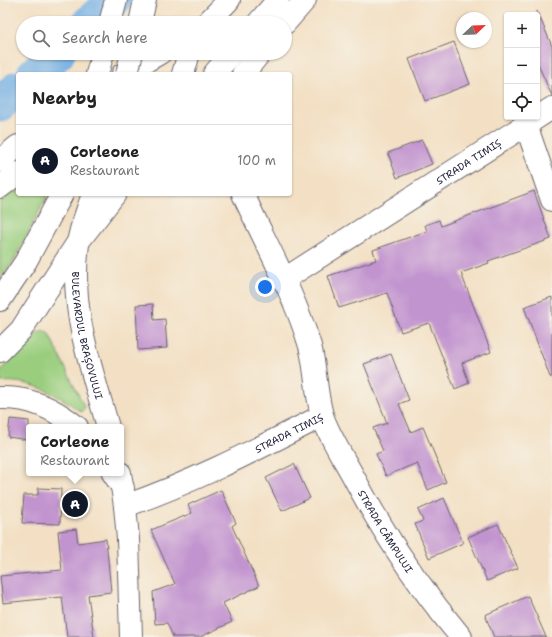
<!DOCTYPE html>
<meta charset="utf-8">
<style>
:root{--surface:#fff;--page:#f6f6f6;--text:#222;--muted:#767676;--line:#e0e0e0;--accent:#111827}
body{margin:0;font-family:"Shantell Sans",sans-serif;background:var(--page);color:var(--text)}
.controls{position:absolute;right:12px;top:12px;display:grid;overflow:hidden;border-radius:4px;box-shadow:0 1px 3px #0004}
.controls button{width:36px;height:36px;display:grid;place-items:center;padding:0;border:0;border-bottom:1px solid var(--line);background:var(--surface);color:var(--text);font:20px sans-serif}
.compass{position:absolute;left:456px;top:12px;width:36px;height:36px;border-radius:50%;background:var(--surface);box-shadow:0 1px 3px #0004;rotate:67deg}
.you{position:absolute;left:265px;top:287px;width:14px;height:14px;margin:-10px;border:3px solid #fff;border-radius:50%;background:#1a73e8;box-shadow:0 0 0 6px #1a73e833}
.badge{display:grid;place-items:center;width:26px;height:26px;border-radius:50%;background:var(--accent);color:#fff;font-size:13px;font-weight:700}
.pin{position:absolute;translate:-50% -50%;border:2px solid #fff;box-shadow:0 1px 4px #0006}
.popup{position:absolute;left:26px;top:424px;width:98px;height:52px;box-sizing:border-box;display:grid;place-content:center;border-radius:4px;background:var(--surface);filter:drop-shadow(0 1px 3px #0005);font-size:13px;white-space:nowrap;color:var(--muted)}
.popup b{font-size:15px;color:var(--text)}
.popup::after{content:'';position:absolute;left:50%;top:100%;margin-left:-8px;border:8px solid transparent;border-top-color:var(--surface)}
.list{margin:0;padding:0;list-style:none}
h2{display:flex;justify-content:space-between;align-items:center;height:52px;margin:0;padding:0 16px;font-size:17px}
h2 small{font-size:13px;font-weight:400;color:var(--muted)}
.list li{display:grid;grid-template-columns:26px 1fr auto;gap:12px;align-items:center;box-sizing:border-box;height:72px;padding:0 16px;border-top:1px solid var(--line)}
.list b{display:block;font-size:15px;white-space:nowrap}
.list p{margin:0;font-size:13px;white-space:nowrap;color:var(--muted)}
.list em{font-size:13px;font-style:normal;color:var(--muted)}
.icon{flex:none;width:22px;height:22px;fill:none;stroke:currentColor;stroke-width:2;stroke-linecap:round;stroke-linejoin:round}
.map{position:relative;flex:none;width:552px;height:637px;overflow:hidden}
.search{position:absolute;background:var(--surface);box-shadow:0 1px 3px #0004;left:16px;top:16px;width:276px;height:44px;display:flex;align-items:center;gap:10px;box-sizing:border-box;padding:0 14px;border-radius:22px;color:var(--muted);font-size:15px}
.panel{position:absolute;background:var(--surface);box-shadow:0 1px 3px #0004;left:16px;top:72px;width:276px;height:124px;border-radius:4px}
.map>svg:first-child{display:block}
.green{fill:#9ace7e;stroke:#5e785c}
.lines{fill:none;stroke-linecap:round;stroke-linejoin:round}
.river{stroke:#71ade3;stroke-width:35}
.building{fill:#c193cf}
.minor-casing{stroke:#6b646b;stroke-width:24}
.secondary-casing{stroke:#6b646b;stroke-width:24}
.primary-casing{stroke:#6b646b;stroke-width:24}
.trunk-casing{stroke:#6b646b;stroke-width:24}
.minor{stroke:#fff;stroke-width:22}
.secondary{stroke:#fff;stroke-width:22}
.primary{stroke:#fff;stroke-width:22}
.trunk{stroke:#fff;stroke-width:22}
.primary-bridge-casing{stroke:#6b646b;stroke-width:24;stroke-linecap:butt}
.primary-bridge{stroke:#fff;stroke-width:22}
.labels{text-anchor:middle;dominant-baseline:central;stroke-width:3.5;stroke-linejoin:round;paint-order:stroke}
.street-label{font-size:10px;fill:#22223b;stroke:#f7f3e8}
</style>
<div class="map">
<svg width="552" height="637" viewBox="0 0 552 637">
<rect width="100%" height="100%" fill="#f7f3e8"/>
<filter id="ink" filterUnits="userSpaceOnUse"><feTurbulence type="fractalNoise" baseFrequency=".025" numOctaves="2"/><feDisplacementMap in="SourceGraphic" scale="8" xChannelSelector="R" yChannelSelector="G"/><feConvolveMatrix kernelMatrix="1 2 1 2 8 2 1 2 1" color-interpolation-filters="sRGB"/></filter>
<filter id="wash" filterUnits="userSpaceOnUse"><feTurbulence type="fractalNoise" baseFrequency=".012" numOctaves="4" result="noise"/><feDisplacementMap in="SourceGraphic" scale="16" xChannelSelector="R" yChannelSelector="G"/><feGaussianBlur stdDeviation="0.9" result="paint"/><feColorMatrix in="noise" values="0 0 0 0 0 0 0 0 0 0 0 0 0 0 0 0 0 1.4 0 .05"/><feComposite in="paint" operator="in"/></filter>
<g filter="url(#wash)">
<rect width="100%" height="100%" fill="#f3e0c4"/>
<!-- green -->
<path class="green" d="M18 188V194H48L14 260 0 280V202Z
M44 331 49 334 85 408 81 412C58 394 30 379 0 382V371L35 334Z"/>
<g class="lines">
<!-- river -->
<path class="river" d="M89 23 114 0
M34 74 58 53
M0 104 18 88"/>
</g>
<g id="blocks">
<!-- building -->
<path class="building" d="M537 11 552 46V96L537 62Z
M454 42 470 84 425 101 409 59Z
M422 140 432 164 397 178 388 153Z
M534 191 551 239 488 261 489 263 461 273 491 352 462 363 469 383 455 389 429 323 401 332 387 293 339 308 328 276 376 260 373 250 427 231 425 225 439 220 441 226Z
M552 297V377H550L524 307Z
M153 304 154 320 165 319 167 348 138 350 136 305Z
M391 354 409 400 399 404 411 432 423 427 446 482 428 490 417 463 386 476 376 454 383 451 373 428 387 423 364 364Z
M10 419 29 421V440L8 437Z
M294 464 310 498 282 511 266 478Z
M38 488 61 489 60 524 22 523 24 495H38Z
M221 490 236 523 232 526 259 586 223 603 232 622 200 637H173L167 623 155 624 153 592 175 584 151 530 192 513 188 505Z
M444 498 463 543 429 558 415 524 423 521 418 510Z
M498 524 518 568 487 581 468 537Z
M76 529 78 543 106 539 111 592 88 595 94 637H67L62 597 3 603 0 576 62 570 58 531Z
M528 596 546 637H494L485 615Z"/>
</g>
</g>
<g filter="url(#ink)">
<use href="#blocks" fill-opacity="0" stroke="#6b646b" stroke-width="1"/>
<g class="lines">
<defs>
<g id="minor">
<path d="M285 23 305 0"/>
<path d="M243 74 260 53"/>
<path d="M526 125 552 200"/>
<path id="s1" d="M283 280 552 108"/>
</g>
<path id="secondary" d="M125 506 128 539 131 637"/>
<g id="primary">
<path d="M110 23 116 0"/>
<path d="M140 23 145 0"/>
<path d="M97 74 103 53"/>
<path d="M0 187 18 173"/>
<path id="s2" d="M93 194C88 210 80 227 78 244 69 309 91 366 108 427"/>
<path id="s3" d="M243 194C266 244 294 293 310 346 316 368 316 398 323 418 330 437 342 456 352 474 383 533 418 586 461 637"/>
<path d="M0 300 26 261 62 194"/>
<path id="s4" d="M120 473 125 506C194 482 257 449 322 416"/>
</g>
<path id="trunk" d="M207 23 229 0
M258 23 278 0
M123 74 160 53
M183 74 189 53
M214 74 232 53
M0 161 18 146
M0 351 21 330 78 242 115 194
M0 398C30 397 53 408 77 427
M113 473 123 488"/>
</defs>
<!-- minor casing -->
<use href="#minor" class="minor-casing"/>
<!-- secondary casing -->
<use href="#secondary" class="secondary-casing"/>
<!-- primary casing -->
<use href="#primary" class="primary-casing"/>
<!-- trunk casing -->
<use href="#trunk" class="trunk-casing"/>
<!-- minor -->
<use href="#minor" class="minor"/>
<!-- secondary -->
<use href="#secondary" class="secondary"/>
<!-- primary -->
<use href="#primary" class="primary"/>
<!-- trunk -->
<use href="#trunk" class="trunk"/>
<defs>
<path id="primary-bridge" d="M127 74 132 53"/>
</defs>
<!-- primary-bridge casing -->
<use href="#primary-bridge" class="primary-bridge-casing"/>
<!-- primary-bridge -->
<use href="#primary-bridge" class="primary-bridge"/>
</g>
</g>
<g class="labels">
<!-- street labels -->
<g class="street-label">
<text stroke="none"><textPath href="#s1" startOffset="220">STRADA TIMIȘ</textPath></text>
<text stroke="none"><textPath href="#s2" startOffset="145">BULEVARDUL BRAȘOVULUI</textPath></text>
<text stroke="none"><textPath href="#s4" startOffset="213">STRADA TIMIȘ</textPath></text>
<text stroke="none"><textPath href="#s3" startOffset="369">STRADA CÂMPULUI</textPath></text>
</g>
</g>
</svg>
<div class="controls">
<button>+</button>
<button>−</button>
<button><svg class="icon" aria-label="locate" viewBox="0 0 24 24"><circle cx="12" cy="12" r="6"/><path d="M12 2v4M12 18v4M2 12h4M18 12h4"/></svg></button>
</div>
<svg class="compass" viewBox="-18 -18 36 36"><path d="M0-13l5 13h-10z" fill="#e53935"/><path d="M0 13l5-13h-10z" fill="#767676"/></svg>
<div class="you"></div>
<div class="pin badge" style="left:75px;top:504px">A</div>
<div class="popup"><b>Corleone</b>Restaurant</div>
<div class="search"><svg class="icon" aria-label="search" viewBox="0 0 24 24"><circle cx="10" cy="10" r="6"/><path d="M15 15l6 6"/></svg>Search here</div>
<section class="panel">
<h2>Nearby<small></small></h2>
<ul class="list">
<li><span class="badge">A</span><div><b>Corleone</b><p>Restaurant</p></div><em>100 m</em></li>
</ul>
</section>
</div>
